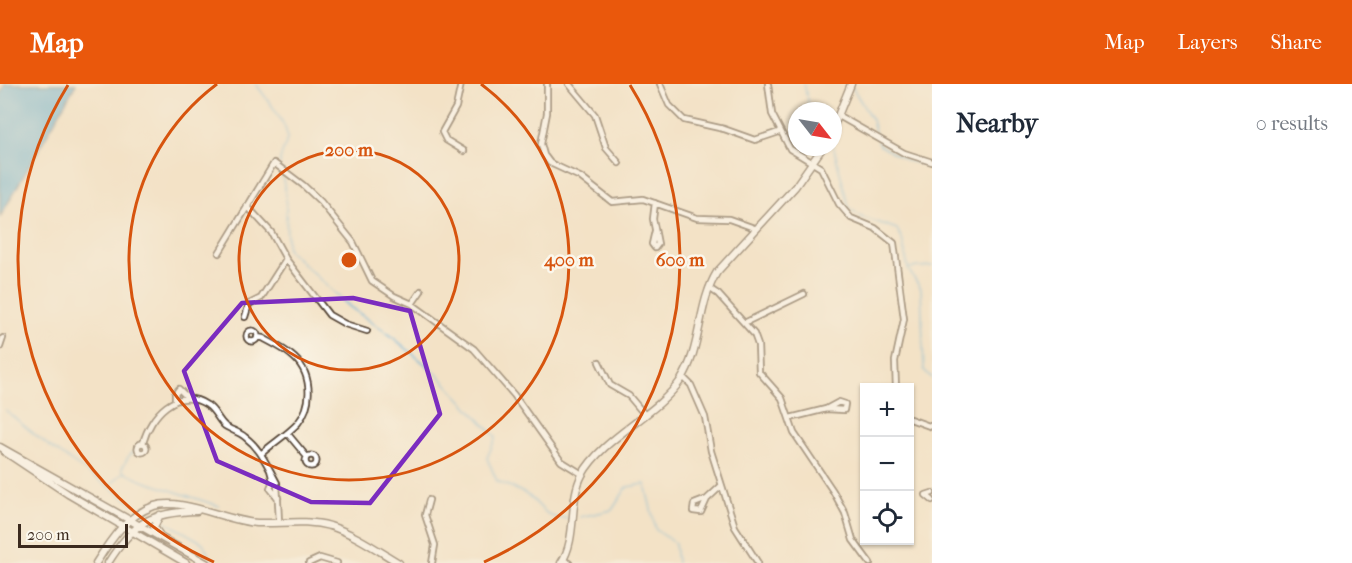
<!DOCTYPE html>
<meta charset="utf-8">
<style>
:root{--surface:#fff;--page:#f2f2f3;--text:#1f2937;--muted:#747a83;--line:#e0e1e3;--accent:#ea580c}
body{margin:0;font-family:"IM FELL French Canon",serif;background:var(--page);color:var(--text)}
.controls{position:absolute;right:18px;bottom:18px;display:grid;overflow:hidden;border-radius:0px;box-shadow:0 2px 4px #0004}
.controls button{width:54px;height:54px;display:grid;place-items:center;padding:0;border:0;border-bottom:2px solid var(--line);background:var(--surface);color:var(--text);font:30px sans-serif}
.compass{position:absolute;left:788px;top:18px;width:54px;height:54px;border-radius:50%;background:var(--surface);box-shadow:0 2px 4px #0004;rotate:121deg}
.scale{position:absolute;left:18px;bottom:15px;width:110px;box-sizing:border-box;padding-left:6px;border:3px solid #3b2a1e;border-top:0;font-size:16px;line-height:21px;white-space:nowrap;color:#3b2a1e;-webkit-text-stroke:4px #fbf7ec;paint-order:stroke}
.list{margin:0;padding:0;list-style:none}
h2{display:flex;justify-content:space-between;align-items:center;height:78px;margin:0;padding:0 24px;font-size:26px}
h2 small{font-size:20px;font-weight:400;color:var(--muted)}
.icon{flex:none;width:33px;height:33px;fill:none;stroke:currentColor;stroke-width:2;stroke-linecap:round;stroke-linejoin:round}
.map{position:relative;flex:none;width:932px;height:479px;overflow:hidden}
header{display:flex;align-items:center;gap:36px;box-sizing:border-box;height:84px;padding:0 30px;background:var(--accent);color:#fff}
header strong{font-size:28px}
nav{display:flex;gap:33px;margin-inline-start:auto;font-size:21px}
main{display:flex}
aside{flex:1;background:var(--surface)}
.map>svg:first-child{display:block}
.water{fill:#5badd6;stroke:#4b6c7a;stroke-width:1.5}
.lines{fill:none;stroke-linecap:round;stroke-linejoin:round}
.stream{stroke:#5badd6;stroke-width:1.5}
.street-casing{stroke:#574637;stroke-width:8}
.secondary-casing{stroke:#574637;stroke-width:9}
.street{stroke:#fff;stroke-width:4.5}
.secondary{stroke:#fff;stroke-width:6}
.marked{fill:none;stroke:#7b2cbf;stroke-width:4.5;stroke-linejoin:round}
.ring{fill:none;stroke:#d7540e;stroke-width:3}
.centre{fill:#d7540e;stroke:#fbf7ec;stroke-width:3}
.ring-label{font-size:18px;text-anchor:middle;font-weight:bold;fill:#d7540e;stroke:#fbf7ec;stroke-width:5;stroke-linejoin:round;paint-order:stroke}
</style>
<header>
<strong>Map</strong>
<nav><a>Map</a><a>Layers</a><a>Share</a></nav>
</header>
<main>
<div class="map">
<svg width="932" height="479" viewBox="0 0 932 479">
<rect width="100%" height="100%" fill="#fbf7ec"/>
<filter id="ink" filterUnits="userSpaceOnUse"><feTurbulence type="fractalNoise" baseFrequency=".0167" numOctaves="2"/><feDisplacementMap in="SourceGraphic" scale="12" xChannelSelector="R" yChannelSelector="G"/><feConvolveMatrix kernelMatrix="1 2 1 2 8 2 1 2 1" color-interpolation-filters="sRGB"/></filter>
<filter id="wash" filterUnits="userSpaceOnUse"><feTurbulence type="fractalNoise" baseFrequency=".008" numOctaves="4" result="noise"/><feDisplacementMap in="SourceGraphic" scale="24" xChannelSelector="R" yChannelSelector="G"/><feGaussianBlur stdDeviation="1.35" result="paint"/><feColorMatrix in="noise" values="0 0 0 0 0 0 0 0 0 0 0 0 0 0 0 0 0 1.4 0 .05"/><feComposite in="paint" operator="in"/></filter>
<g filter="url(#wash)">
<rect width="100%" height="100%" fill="#f3e2c6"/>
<!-- water -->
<path class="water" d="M5 0H76L0 133V11Z"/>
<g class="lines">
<!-- stream -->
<path class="stream" d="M256 0C264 12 289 41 287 54 286 64 279 70 280 81
M804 0 810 27
M852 3 872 36 876 52
M878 57 879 61 908 77 932 82
M833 61 849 124 862 133 897 145 902 155 908 184 932 182
M281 86 286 111 287 165 350 223 390 251 437 290 496 353 487 374 497 397C507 402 518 405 527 411 540 419 545 437 567 434
M908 185 921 205 924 286 932 294
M6 327 49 362 135 421
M124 389 122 384 130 370 137 366
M109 402 124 388 143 397 219 422
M580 433 612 426 627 403 645 400 656 446 675 459 677 479
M166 438 203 459 213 479"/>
</g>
</g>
<g filter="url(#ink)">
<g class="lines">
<defs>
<path id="street" d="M461 0 456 23 442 48 446 56 464 67
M547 0V29L541 60 544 71 550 79 580 93 612 118 643 115 697 134 729 135 757 145
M569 0 595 31 606 64 619 79
M660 0 669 21 684 36 724 45 755 56 779 48
M768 0 772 30 790 65 821 84 839 120 851 134 875 144 894 159 904 235 895 277 896 304
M839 32 904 69 932 78
M247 122 271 148 286 175 329 231 345 240 367 247
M655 147 652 160 655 164 658 160 653 135 655 119
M219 169 274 79 303 101 321 118 353 158 372 197 394 212 412 220 474 265 514 311 561 377 582 390
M709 204 718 210 754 250 758 261 759 288 782 314 794 349 833 407 845 429 853 456 870 479
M412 220 421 207
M245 233 249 220 261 214 286 175
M744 239 804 210
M246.5 252a5.5 5.5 0 1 1 11 0a5.5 5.5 0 1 1-11 0Z
M257 253 263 254C272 259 283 264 291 271 312 287 314 319 298 339 287 351 273 359 261 370
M0 263 3 254
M599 278 610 301 629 312 645 331
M683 293 691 301 705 333 711 367 735 443 758 479
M175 316V310L179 305 188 314
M790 334 826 325 839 318 845 320 844 326 826 325
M910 335 932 343
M287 349 307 373
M143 359C150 332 177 301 207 321 215 326 218 336 225 342 231 346 239 348 245 353 257 362 263 373 270 386
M137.5 364a4.5 4.5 0 1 1 9 0a4.5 4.5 0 1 1-9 0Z
M305.5 377a5.5 5.5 0 1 1 11 0a5.5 5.5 0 1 1-11 0Z
M932 409 926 411 932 416
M278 414 270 404 273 397 270 386 277 399 279 437
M707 415 694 420 693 427 701 428 707 415 721 402
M429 416 425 431 435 461 432 479
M563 476 569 479
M309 479 320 474 337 479"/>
<path id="secondary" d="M833 44 851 0
M0 363 206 479
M5 368 68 410 186 479
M160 431 154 443 161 453
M96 479C111 455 126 432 154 422 182 413 226 437 257 439 282 440 305 435 330 442 355 450 377 466 399 479
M108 479C133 439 150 428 197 427
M561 479C578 454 568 417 582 391 603 353 656 332 681 296 702 264 697 221 717 188L795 103 823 63"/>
</defs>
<!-- street casing -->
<use href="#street" class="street-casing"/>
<!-- secondary casing -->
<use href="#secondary" class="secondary-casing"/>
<!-- street -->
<use href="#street" class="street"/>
<!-- secondary -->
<use href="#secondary" class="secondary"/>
</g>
</g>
<!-- marked area -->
<path d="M0 0H932V479H0ZM353 214 410 227 440 330 370 419 311 418 217 377 184 287 242 219Z" fill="#f3e2c6" fill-opacity=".55" fill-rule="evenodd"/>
<path class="marked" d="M353 214 410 227 440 330 370 419 311 418 217 377 184 287 242 219Z"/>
<!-- distance rings -->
<g class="ring">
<circle cx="349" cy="176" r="110"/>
<path d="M481 0A220 220 0 1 1 217 0"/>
<path d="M214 478A331 331 0 0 1 68 1M630 1A331 331 0 0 1 484 478"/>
</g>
<circle cx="349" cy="176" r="9" class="centre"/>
<g class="ring-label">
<text x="349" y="72">200 m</text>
<text x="569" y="182">400 m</text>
<text x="680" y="182">600 m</text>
</g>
</svg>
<div class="controls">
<button>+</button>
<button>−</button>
<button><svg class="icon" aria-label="locate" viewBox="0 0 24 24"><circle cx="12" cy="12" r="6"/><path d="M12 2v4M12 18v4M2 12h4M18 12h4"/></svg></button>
</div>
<svg class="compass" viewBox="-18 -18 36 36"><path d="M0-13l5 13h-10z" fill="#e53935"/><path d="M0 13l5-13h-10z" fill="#747a83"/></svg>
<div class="scale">200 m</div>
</div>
<aside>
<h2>Nearby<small>0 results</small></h2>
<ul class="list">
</ul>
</aside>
</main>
